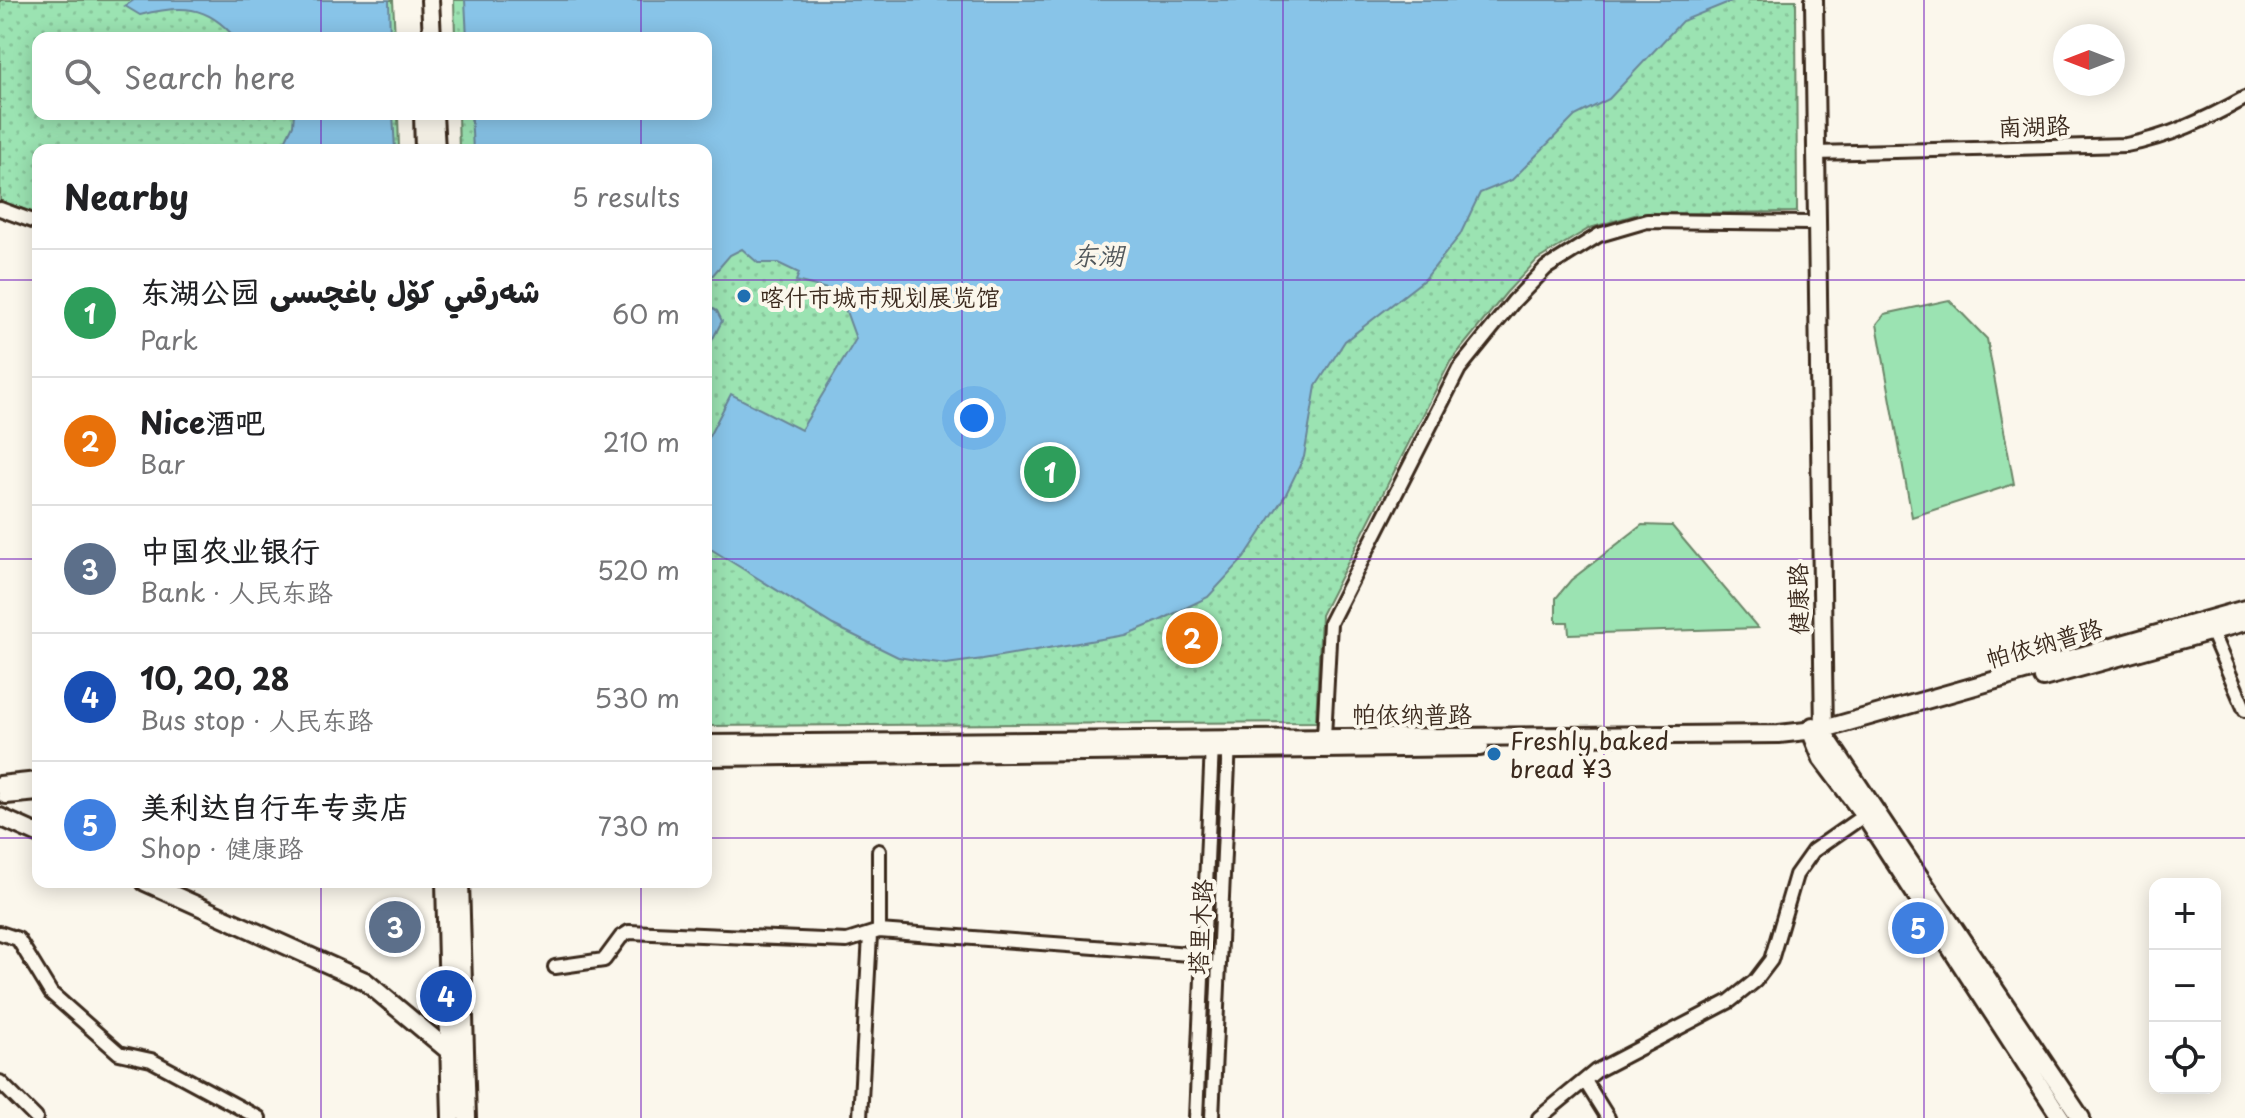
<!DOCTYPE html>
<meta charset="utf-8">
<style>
:root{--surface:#fff;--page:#f6f6f6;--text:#202124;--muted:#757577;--line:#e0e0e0;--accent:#1f6fb2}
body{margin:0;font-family:"Playpen Sans","Playpen Sans Arabic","LXGW WenKai TC",sans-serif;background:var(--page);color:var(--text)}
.controls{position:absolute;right:24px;bottom:24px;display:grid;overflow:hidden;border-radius:16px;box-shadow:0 4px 20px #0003}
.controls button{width:72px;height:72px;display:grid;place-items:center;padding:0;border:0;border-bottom:2px solid var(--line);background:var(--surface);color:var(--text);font:40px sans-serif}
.compass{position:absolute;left:2053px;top:24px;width:72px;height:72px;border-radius:50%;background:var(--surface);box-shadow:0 4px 20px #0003;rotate:270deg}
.you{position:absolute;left:974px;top:418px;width:28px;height:28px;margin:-20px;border:6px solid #fff;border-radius:50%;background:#1a73e8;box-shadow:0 0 0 12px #1a73e833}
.badge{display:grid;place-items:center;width:52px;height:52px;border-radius:50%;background:var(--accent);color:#fff;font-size:26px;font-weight:700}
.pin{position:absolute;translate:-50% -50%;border:4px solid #fff;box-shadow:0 2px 8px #0006}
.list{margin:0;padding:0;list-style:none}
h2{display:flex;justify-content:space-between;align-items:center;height:104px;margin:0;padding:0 32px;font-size:34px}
h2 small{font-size:26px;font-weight:400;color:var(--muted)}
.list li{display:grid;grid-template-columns:52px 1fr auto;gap:24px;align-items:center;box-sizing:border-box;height:128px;padding:0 32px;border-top:2px solid var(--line)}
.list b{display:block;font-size:30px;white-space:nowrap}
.list p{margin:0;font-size:26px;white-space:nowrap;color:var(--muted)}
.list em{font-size:26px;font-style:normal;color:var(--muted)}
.icon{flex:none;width:44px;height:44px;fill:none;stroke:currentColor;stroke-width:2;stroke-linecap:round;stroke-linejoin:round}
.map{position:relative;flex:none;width:2245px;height:1118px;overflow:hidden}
.search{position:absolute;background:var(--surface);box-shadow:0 4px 20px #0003;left:32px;top:32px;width:680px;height:88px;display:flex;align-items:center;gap:20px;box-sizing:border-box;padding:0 28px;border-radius:16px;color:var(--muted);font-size:30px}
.panel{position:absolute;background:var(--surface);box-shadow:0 4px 20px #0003;left:32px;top:144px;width:680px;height:744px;border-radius:16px}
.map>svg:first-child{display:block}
.green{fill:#9be3b2;stroke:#6b8668;stroke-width:2}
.park{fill:url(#park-dots);stroke:#6b8668;stroke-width:2}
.water{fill:#88c4e8;stroke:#698697;stroke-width:2}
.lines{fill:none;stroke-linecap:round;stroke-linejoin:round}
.minor-casing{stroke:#3b2a1e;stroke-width:18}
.major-casing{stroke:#3b2a1e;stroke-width:22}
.minor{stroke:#fbf7ec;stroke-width:12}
.major{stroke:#fbf7ec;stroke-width:16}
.grid{fill:none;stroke:#7b2cbf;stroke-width:2;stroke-opacity:0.55}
.poi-dot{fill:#1f6fb2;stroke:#fbf7ec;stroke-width:3}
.labels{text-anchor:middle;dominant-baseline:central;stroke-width:8;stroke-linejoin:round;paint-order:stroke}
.street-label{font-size:24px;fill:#3b2a1e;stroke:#fbf7ec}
.poi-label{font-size:24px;fill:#3b2a1e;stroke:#fbf7ec;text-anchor:start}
.water-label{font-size:26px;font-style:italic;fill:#52585b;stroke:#fbf7ec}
</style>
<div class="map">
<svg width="2245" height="1118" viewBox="0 0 2245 1118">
<defs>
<pattern id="park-dots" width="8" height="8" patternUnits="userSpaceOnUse" patternTransform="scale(2)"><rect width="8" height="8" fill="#9be3b2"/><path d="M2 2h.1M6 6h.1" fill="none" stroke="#86c399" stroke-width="1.8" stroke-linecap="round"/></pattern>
</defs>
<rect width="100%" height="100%" fill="#fbf7ec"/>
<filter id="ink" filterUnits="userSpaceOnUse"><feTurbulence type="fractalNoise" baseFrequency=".0125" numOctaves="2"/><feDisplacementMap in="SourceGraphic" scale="16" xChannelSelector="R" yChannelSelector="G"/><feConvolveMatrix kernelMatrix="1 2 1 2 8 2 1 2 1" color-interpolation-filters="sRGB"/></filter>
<g filter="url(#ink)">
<!-- green -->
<path class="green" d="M1949 300 1987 339 2014 484 1912 517 1877 324 1885 314Z
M1642 525 1672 526 1758 628 1569 634 1568 622H1556V598L1571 580Z"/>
<!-- park -->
<path class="park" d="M0 0H393L395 38H38V114H398L399 150H38V214L0 201Z
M454 0H1796L1797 212 1638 214 1590 228 1537 260 1506 293 1450 362 1321 615 1316 722 706 726V150H459L458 114H706V38H455Z"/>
<!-- water -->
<path class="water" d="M134 0H389L390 38H235C207 4 180 5 140 15L125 6Z
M465 0H1734L1682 21 1609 99 1575 116 1512 180 1480 193 1460 235 1425 279 1345 341 1316 386 1304 457 1286 494 1244 558 1208 597 1159 621 1125 635 983 659 946 664 916 660 898 657 833 625 706 546V442L731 394 801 430 856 339 839 292 796 281 799 273 778 263H758L742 249 730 255 706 283V150H473L471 114H706V38H467Z
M294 114H393L395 150H281L293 125Z
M706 304 717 311 722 321 706 352Z"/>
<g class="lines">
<defs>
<path id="minor" d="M1815 153 2126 145C2169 137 2207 119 2245 98
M0 209 38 223
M2208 624 2245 710
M1324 737 1330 623 1459 369 1514 301 1546 268 1599 235 1647 221 1808 223
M879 851V931
M0 933 18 939 51 993 119 1053 151 1060 259 1118
M555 967 604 960 621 937 629 932 847 941 879 931 1203 955
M1585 1081 1608 1118
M0 1082 36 1118
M860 1118 870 935
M1196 1118 1212 745
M1212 1118 1229 742
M1539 1118 1596 1071 1730 1001 1755 981 1771 960 1796 875 1813 851 1869 812"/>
<path id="major" d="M430 0 432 38
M1814 0 1824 734 2081 1118
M423 114 424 150
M434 114 436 150
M2043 678 2245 622
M1813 726V737L1822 759 1864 815 2061 1118
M706 744 1779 734 1824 729 2245 609
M706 757 1480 747
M0 785 38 781
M6 795 38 792
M0 817 38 834
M145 882 365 981 449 1051
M445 882 451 1118
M460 882 467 1118"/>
</defs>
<!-- minor casing -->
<use href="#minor" class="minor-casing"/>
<!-- major casing -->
<use href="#major" class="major-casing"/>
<!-- minor -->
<use href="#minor" class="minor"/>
<!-- major -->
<use href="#major" class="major"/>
</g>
</g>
<!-- grid -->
<path class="grid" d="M321 0V38M641 0V38M962 0V1118M1283 0V1118M1604 0V1118M1924 0V1118M321 114V150M641 114V150M0 280H38M706 280H2245M0 559H38M706 559H2245M0 838H38M706 838H2245M321 882V1118M641 882V1118"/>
<!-- markers -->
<g class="poi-dot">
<circle cx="744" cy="296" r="8"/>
<circle cx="1494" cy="754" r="8"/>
</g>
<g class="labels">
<!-- street labels -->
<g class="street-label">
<text transform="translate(2034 125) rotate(-2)">南湖路</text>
<text transform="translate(1797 599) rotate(-91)">健康路</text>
<text transform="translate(2044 642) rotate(-16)">帕依纳普路</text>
<text x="1412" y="713">帕依纳普路</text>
<text transform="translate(1199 927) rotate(-87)">塔里木路</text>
</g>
<!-- poi labels -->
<g class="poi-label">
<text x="760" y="296">喀什市城市规划展览馆</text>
<text x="1510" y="740">Freshly baked<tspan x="1510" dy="28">bread ¥3</tspan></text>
</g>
<!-- water labels -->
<g class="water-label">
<text x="1098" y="254">东湖</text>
</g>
</g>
</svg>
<div class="controls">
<button>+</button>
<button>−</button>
<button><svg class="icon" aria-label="locate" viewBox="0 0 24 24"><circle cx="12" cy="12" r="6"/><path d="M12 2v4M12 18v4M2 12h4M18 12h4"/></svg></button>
</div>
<svg class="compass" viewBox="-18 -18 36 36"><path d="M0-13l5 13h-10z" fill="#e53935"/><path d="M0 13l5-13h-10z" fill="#757577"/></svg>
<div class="you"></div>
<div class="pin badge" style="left:1050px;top:472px;background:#2e9e5b">1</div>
<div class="pin badge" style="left:1192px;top:638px;background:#e8710a">2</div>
<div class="pin badge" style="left:395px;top:927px;background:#5c6f8a">3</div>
<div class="pin badge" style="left:446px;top:996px;background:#1a4fb4">4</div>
<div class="pin badge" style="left:1918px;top:928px;background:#3f7fe0">5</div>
<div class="search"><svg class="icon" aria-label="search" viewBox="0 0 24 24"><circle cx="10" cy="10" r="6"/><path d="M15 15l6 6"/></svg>Search here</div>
<section class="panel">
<h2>Nearby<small>5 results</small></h2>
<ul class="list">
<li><span class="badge" style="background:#2e9e5b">1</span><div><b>东湖公园 شەرقىي كۆل باغچىسى</b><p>Park</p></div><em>60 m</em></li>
<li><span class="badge" style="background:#e8710a">2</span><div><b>Nice酒吧</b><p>Bar</p></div><em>210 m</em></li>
<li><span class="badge" style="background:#5c6f8a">3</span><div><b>中国农业银行</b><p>Bank · 人民东路</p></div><em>520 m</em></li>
<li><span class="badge" style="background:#1a4fb4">4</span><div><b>10, 20, 28</b><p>Bus stop · 人民东路</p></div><em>530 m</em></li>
<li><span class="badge" style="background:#3f7fe0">5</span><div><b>美利达自行车专卖店</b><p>Shop · 健康路</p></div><em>730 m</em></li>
</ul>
</section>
</div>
